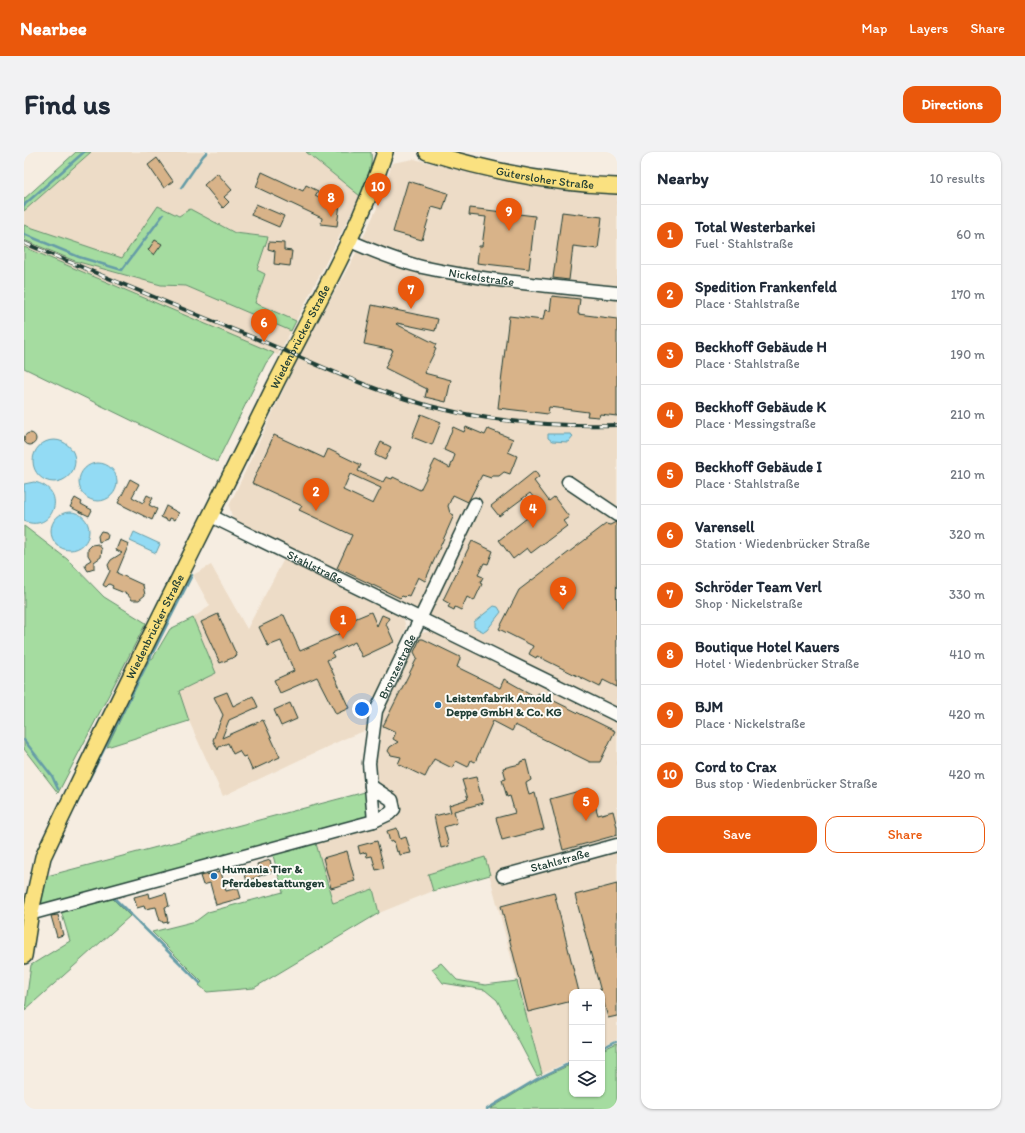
<!DOCTYPE html>
<meta charset="utf-8">
<style>
:root{--surface:#fff;--page:#f2f2f3;--text:#1f2937;--muted:#747a83;--line:#e0e1e3;--accent:#ea580c}
body{margin:0;font-family:Itim,sans-serif;background:var(--page);color:var(--text)}
.controls{position:absolute;right:12px;bottom:12px;display:grid;overflow:hidden;border-radius:8px;box-shadow:0 1px 3px #0004}
.controls button{width:36px;height:36px;display:grid;place-items:center;padding:0;border:0;border-bottom:1px solid var(--line);background:var(--surface);color:var(--text);font:20px sans-serif}
.you{position:absolute;left:338px;top:557px;width:14px;height:14px;margin:-10px;border:3px solid #fff;border-radius:50%;background:#1a73e8;box-shadow:0 0 0 6px #1a73e833}
.badge{display:grid;place-items:center;width:26px;height:26px;border-radius:50%;background:var(--accent);color:#fff;font-size:13px;font-weight:700}
.pin{position:absolute;translate:-50% -33px;filter:drop-shadow(0 1px 2px #0008)}
.pin::after{content:'';position:absolute;top:21px;width:14px;height:12px;background:inherit;clip-path:polygon(0 0,100% 0,50% 100%)}
.list{margin:0;padding:0;list-style:none}
h2{display:flex;justify-content:space-between;align-items:center;height:52px;margin:0;padding:0 16px;font-size:17px}
h2 small{font-size:13px;font-weight:400;color:var(--muted)}
.list li{display:grid;grid-template-columns:26px 1fr auto;gap:12px;align-items:center;box-sizing:border-box;height:60px;padding:0 16px;border-top:1px solid var(--line)}
.list b{display:block;font-size:15px;white-space:nowrap}
.list p{margin:0;font-size:13px;white-space:nowrap;color:var(--muted)}
.list em{font-size:13px;font-style:normal;color:var(--muted)}
.actions{display:flex;gap:8px;padding:12px 16px}
.actions a{flex:1;padding:9px 0;border:1px solid var(--accent);border-radius:12px;text-align:center;font-size:14px;color:var(--accent)}
.actions .main{background:var(--accent);color:#fff}
.icon{flex:none;width:22px;height:22px;fill:none;stroke:currentColor;stroke-width:2;stroke-linecap:round;stroke-linejoin:round}
.map{position:relative;flex:none;width:593px;height:957px;overflow:hidden;border-radius:12px}
header{display:flex;align-items:center;gap:24px;box-sizing:border-box;height:56px;padding:0 20px;background:var(--accent);color:#fff}
header strong{font-size:19px}
nav{display:flex;gap:22px;margin-inline-start:auto;font-size:14px}
.intro{display:flex;align-items:center;justify-content:space-between;box-sizing:border-box;height:96px;padding:0 24px}
h1{margin:0;font-size:28px}
.button{padding:10px 18px;border-radius:12px;background:var(--accent);color:#fff;font-size:14px;font-weight:700}
main{display:flex;gap:24px;padding:0 24px}
aside{flex:1;background:var(--surface);border-radius:12px;box-shadow:0 1px 3px #0004}
.map>svg:first-child{display:block}
.built{fill:#eddcc7}
.green{fill:#a5dca0;stroke:#628c6a}
.water{fill:#93dbf4;stroke:#659ca7}
.lines{fill:none;stroke-linecap:round;stroke-linejoin:round}
.stream{stroke:#659ca7;stroke-width:2.5}
.building{fill:#d8b389;stroke:#1f3d34;fill-rule:evenodd}
.minor-casing{stroke:#1f3d34;stroke-width:15}
.major-casing{stroke:#1f3d34;stroke-width:18}
.minor{stroke:#fdfcf7;stroke-width:12}
.major{stroke:#fae180;stroke-width:15}
.rail-casing{stroke:#1f3d34;stroke-width:4}
.rail{stroke:#fdfcf7;stroke-width:2.5;stroke-dasharray:8;stroke-linecap:butt}
.poi-dot{fill:#1f6fb2;stroke:#fdfcf7;stroke-width:1.5}
.labels{text-anchor:middle;dominant-baseline:central;stroke-width:4;stroke-linejoin:round;paint-order:stroke}
.street-label{font-size:12px;fill:#1f3d34;stroke:#fdfcf7}
.poi-label{font-size:12px;font-weight:bold;fill:#1f3d34;stroke:#fdfcf7;text-anchor:start}
</style>
<header>
<strong>Nearbee</strong>
<nav><a>Map</a><a>Layers</a><a>Share</a></nav>
</header>
<div class="intro"><h1>Find us</h1><a class="button">Directions</a></div>
<main>
<div class="map">
<svg width="593" height="957" viewBox="0 0 593 957">
<rect width="100%" height="100%" fill="#f6ede1"/>
<filter id="ink" filterUnits="userSpaceOnUse"><feTurbulence type="fractalNoise" baseFrequency=".025" numOctaves="2"/><feDisplacementMap in="SourceGraphic" scale="8" xChannelSelector="R" yChannelSelector="G"/><feConvolveMatrix kernelMatrix="1 2 1 2 8 2 1 2 1" color-interpolation-filters="sRGB"/></filter>
<g filter="url(#ink)">
<!-- built -->
<path class="built" d="M67 0H282L336 44 272 169 231 151 241 122 233 118 244 85 211 81 203 76 145 60 98 106 0 73V59Z
M390 7 478 28 544 38 593 41V557L209 368 205 354 278 198 331 103 360 41 368 11Z
M0 88 51 109 137 133 162 134 267 179 254 203 0 95Z
M261 405 376 463 380 468 382 476 350 553 343 578 322 586 199 644 165 569 155 539 192 521 169 466 186 454 169 423 187 413 223 477Z
M408 479 593 570V887L578 894V840H548V908L518 922 461 706 404 722 409 739 355 761 349 737 309 751 291 688 361 671 370 664 350 629 349 611 357 558 393 482Z"/>
<!-- green -->
<path class="green" d="M52 0H67L0 59V47Z
M282 0H347C349 16 342 30 336 44Z
M134 54 155 64 166 57 211 81 244 85 233 118 241 122 231 151 272 169 267 179 162 134 137 133 51 109 0 88V73L98 106Z
M0 95 250 201 242 211 193 310 0 216Z
M0 374 43 407 80 445 122 471 34 641 0 597Z
M169 466 192 521 155 539 165 569 83 595 125 508 129 506 146 477Z
M341 640 344 662 340 667 21 753 17 751 23 724Z
M291 688 309 751 349 737 355 761 230 836 183 840 175 833 178 830 128 780 172 769 184 760 259 740 248 700Z
M461 705 466 723 409 739 404 722Z
M87 745 106 764 1 858 7 813 46 789 37 759Z
M417 811 433 828 461 833 493 829 518 922 513 924 473 848 461 838 419 831 408 817Z
M593 891V957H466L515 927 548 912V942H578V898Z"/>
<!-- water -->
<path class="water" d="M524 282H546L549 284 544 290 528 289 524 286Z
M9 309a21 21 0 1 1 42 0a21 21 0 1 1-42 0Z
M55 330a19 19 0 1 1 38 0a19 19 0 1 1-38 0Z
M10 330C46 337 29 382 0 369V332Z
M27 379a19 19 0 1 1 38 0a19 19 0 1 1-38 0Z
M110 380 136 392 132 401 106 389Z
M470 454 474 455 477 460 463 478 460 480 450 475V470Z"/>
<g class="lines">
<!-- stream -->
<path class="stream" d="M157 36 179 4 183 0
M0 53 60 0
M0 82 55 105 98 118 139 63
M0 588 28 624 34 637
M50 657 168 423
M6 730 9 717
M88 744 176 831
M578 896 592 889
M463 957 513 927 548 910"/>
</g>
<!-- building -->
<path class="building" d="M133 6 149 29 140 36 124 13Z
M238 20 279 39 282 33 294 39 291 44 299 48 312 49V52H316L313 74 297 72 298 66 232 35Z
M193 21 208 38 200 45 205 50 199 56 180 33Z
M384 29 424 41 419 58 408 55 398 88 369 80Z
M232 52 260 64 255 75 227 63Z
M446 56 511 64 505 117 453 111 455 94H458L462 65 445 63Z
M538 60 578 65 574 97 549 94 545 128 529 126Z
M131 88 138 92 130 103 124 98Z
M245 90 260 91V98L268 99 266 114 250 112 251 99 244 97Z
M528 144 556 147 554 162 593 167V264L576 262 575 265 563 264 564 260 525 255 524 262 474 256 485 164 519 168 521 158 526 159Z
M348 153 414 167 411 179 373 171 372 172 412 192 410 196 412 197 400 221 427 228 422 250 401 245 403 237 361 216 369 198 340 192Z
M397 262 417 270 408 293 388 285Z
M429 275 440 280 442 275 461 283 464 277 489 287 484 300 493 304 486 322 480 320 475 324H468L467 326 458 323 444 350 429 343 424 354 426 361 430 363 401 429 394 425 385 444 383 443 381 445 378 444 376 446 313 416 328 383 275 358 278 354 228 331 250 283 300 306 304 297 337 313 334 319 359 330 362 325 368 327 369 325 396 338 411 308 426 316 431 303 420 298ZM326 322 357 336 349 352 319 338Z
M0 287a6 6 0 1 1 12 0a6 6 0 1 1-12 0Z
M357 290 367 295 361 308 351 303Z
M511 319 515 325 510 329 525 349 530 345 545 365 539 369 543 374 507 401 503 396 489 407 475 388 517 355 506 341 475 364 467 354Z
M106 327 115 332 108 345 119 351 123 343 129 346 125 353 133 357 128 368 94 351Z
M51 346 58 350 57 352 68 358 65 364 46 355Z
M142 354 155 361 151 368 146 366 145 369 137 365Z
M592 370 593 535 579 528 576 535 513 504 512 506 505 502 509 494 475 477 495 438 582 372 586 373Z
M77 379 82 380 84 383 83 387 75 390 74 384Z
M96 388 105 392 93 421 119 433 121 443 115 448H108L103 442 88 436 89 434 85 432 82 435 79 433 86 419 84 413 87 408 98 401 92 398Z
M448 389 469 399 464 412 460 411 454 423 459 425 456 431 458 432 450 449 443 445 437 458 431 455 430 458 424 455 426 452 419 448Z
M74 392 78 397 77 405 70 410V417L64 419 61 414 62 411 67 408 64 403V397L68 393Z
M347 460 353 474 358 463 365 466 362 472 370 490 338 505 331 490 308 501 310 505 303 508 325 556 312 562 293 525 256 541 250 528 270 519 257 489 244 494 235 475 260 463 276 499 326 477 323 470Z
M194 462 213 504 196 511 177 470Z
M396 487H399L436 505V507L433 515 476 536 480 527 512 545 514 541 591 579 576 610H566L491 573 488 579 469 569 451 610 447 608 444 615 432 609 428 616 410 607 401 625 374 612 377 605 367 603 364 599 366 595 374 590 369 587 372 580 359 574 393 506 390 500Z
M203 540 209 554 229 544 234 555 205 568 198 586 239 568 256 605 228 618 222 604 219 605 215 599 209 602 204 591 195 595 194 598 189 588 199 563 190 545Z
M266 551 273 567 257 574 250 558Z
M502 608 507 628 502 631 505 643 511 641 520 677 478 688 472 666 491 661 486 644 483 645 478 628 482 627 479 616 496 612V610Z
M452 625 459 651 430 659 433 671 420 675 425 694 417 696 410 664 427 660 425 653 444 647 438 628Z
M566 636 574 663 589 659 593 675V683L539 698 526 647Z
M373 676 376 687 382 685 387 701 376 703 375 699 373 700 370 689 366 690 363 679Z
M353 689 360 716 352 718 348 704 343 705 342 700 336 702 334 694Z
M323 699 331 729 307 736 299 706Z
M246 708 249 719 223 729 220 720 234 716 233 712Z
M197 720 202 739 214 736 217 746 192 753 186 731 179 733 176 724Z
M593 732V864L584 866 551 743Z
M530 740 555 840H548V849L504 860 477 754Z
M125 741 126 746 142 741 145 754 141 755 144 770 139 771 138 769H136L132 755 121 757 120 754 113 756 110 745Z
M34 763 39 783 33 785 27 764Z"/>
<g class="lines">
<defs>
<g id="minor">
<path id="s1" d="M326 89C349 99 373 109 398 115 462 129 528 134 593 141"/>
<path d="M544 330 593 363"/>
<path id="s2" d="M187 364 593 563"/>
<path id="s3" d="M350 669 345 611 352 559 451 352"/>
<path id="s4" d="M479 724 593 693"/>
<path d="M7 759 13 760 350 669 365 662 370 657 368 648 347 634"/>
</g>
<g id="major">
<path id="s5" d="M403 0C466 19 528 32 593 34"/>
<path id="s6" d="M0 804 7 759 19 705C93 547 173 392 250 235 289 157 334 83 361 0"/>
</g>
</defs>
<!-- minor casing -->
<use href="#minor" class="minor-casing"/>
<!-- major casing -->
<use href="#major" class="major-casing"/>
<!-- minor -->
<use href="#minor" class="minor"/>
<!-- major -->
<use href="#major" class="major"/>
<defs>
<path id="rail" d="M0 91C77 123 155 156 233 187 282 207 330 231 382 247 450 269 521 275 593 273"/>
</defs>
<!-- rail casing -->
<use href="#rail" class="rail-casing"/>
<!-- rail -->
<use href="#rail" class="rail"/>
</g>
</g>
<!-- markers -->
<g class="poi-dot">
<circle cx="414" cy="553" r="4"/>
<circle cx="190" cy="724" r="4"/>
</g>
<g class="labels">
<!-- street labels -->
<g class="street-label">
<text stroke="none"><textPath href="#s5" startOffset="121">Gütersloher Straße</textPath></text>
<text stroke="none"><textPath href="#s1" startOffset="137">Nickelstraße</textPath></text>
<text stroke="none"><textPath href="#s6" startOffset="681">Wiedenbrücker Straße</textPath></text>
<text stroke="none"><textPath href="#s2" startOffset="116">Stahlstraße</textPath></text>
<text stroke="none"><textPath href="#s6" startOffset="357">Wiedenbrücker Straße</textPath></text>
<text stroke="none"><textPath href="#s3" startOffset="160">Bronzestraße</textPath></text>
<text stroke="none"><textPath href="#s4" startOffset="59">Stahlstraße</textPath></text>
</g>
<!-- poi labels -->
<g class="poi-label">
<text x="422" y="546">Leistenfabrik Arnold<tspan x="422" dy="14">Deppe GmbH &amp; Co. KG</tspan></text>
<text x="198" y="717">Humania Tier &amp;<tspan x="198" dy="14">Pferdebestattungen</tspan></text>
</g>
</g>
</svg>
<div class="controls">
<button>+</button>
<button>−</button>
<button><svg class="icon" aria-label="layers" viewBox="0 0 24 24"><path d="M12 4l9 5-9 5-9-5zM3 14l9 5 9-5"/></svg></button>
</div>
<div class="you"></div>
<div class="pin badge" style="left:319px;top:487px">1</div>
<div class="pin badge" style="left:292px;top:359px">2</div>
<div class="pin badge" style="left:539px;top:458px">3</div>
<div class="pin badge" style="left:509px;top:376px">4</div>
<div class="pin badge" style="left:562px;top:669px">5</div>
<div class="pin badge" style="left:240px;top:190px">6</div>
<div class="pin badge" style="left:387px;top:157px">7</div>
<div class="pin badge" style="left:307px;top:65px">8</div>
<div class="pin badge" style="left:485px;top:79px">9</div>
<div class="pin badge" style="left:354px;top:54px">10</div>
</div>
<aside>
<h2>Nearby<small>10 results</small></h2>
<ul class="list">
<li><span class="badge">1</span><div><b>Total Westerbarkei</b><p>Fuel · Stahlstraße</p></div><em>60 m</em></li>
<li><span class="badge">2</span><div><b>Spedition Frankenfeld</b><p>Place · Stahlstraße</p></div><em>170 m</em></li>
<li><span class="badge">3</span><div><b>Beckhoff Gebäude H</b><p>Place · Stahlstraße</p></div><em>190 m</em></li>
<li><span class="badge">4</span><div><b>Beckhoff Gebäude K</b><p>Place · Messingstraße</p></div><em>210 m</em></li>
<li><span class="badge">5</span><div><b>Beckhoff Gebäude I</b><p>Place · Stahlstraße</p></div><em>210 m</em></li>
<li><span class="badge">6</span><div><b>Varensell</b><p>Station · Wiedenbrücker Straße</p></div><em>320 m</em></li>
<li><span class="badge">7</span><div><b>Schröder Team Verl</b><p>Shop · Nickelstraße</p></div><em>330 m</em></li>
<li><span class="badge">8</span><div><b>Boutique Hotel Kauers</b><p>Hotel · Wiedenbrücker Straße</p></div><em>410 m</em></li>
<li><span class="badge">9</span><div><b>BJM</b><p>Place · Nickelstraße</p></div><em>420 m</em></li>
<li><span class="badge">10</span><div><b>Cord to Crax</b><p>Bus stop · Wiedenbrücker Straße</p></div><em>420 m</em></li>
</ul>
<div class="actions"><a class="main">Save</a><a>Share</a></div>
</aside>
</main>
